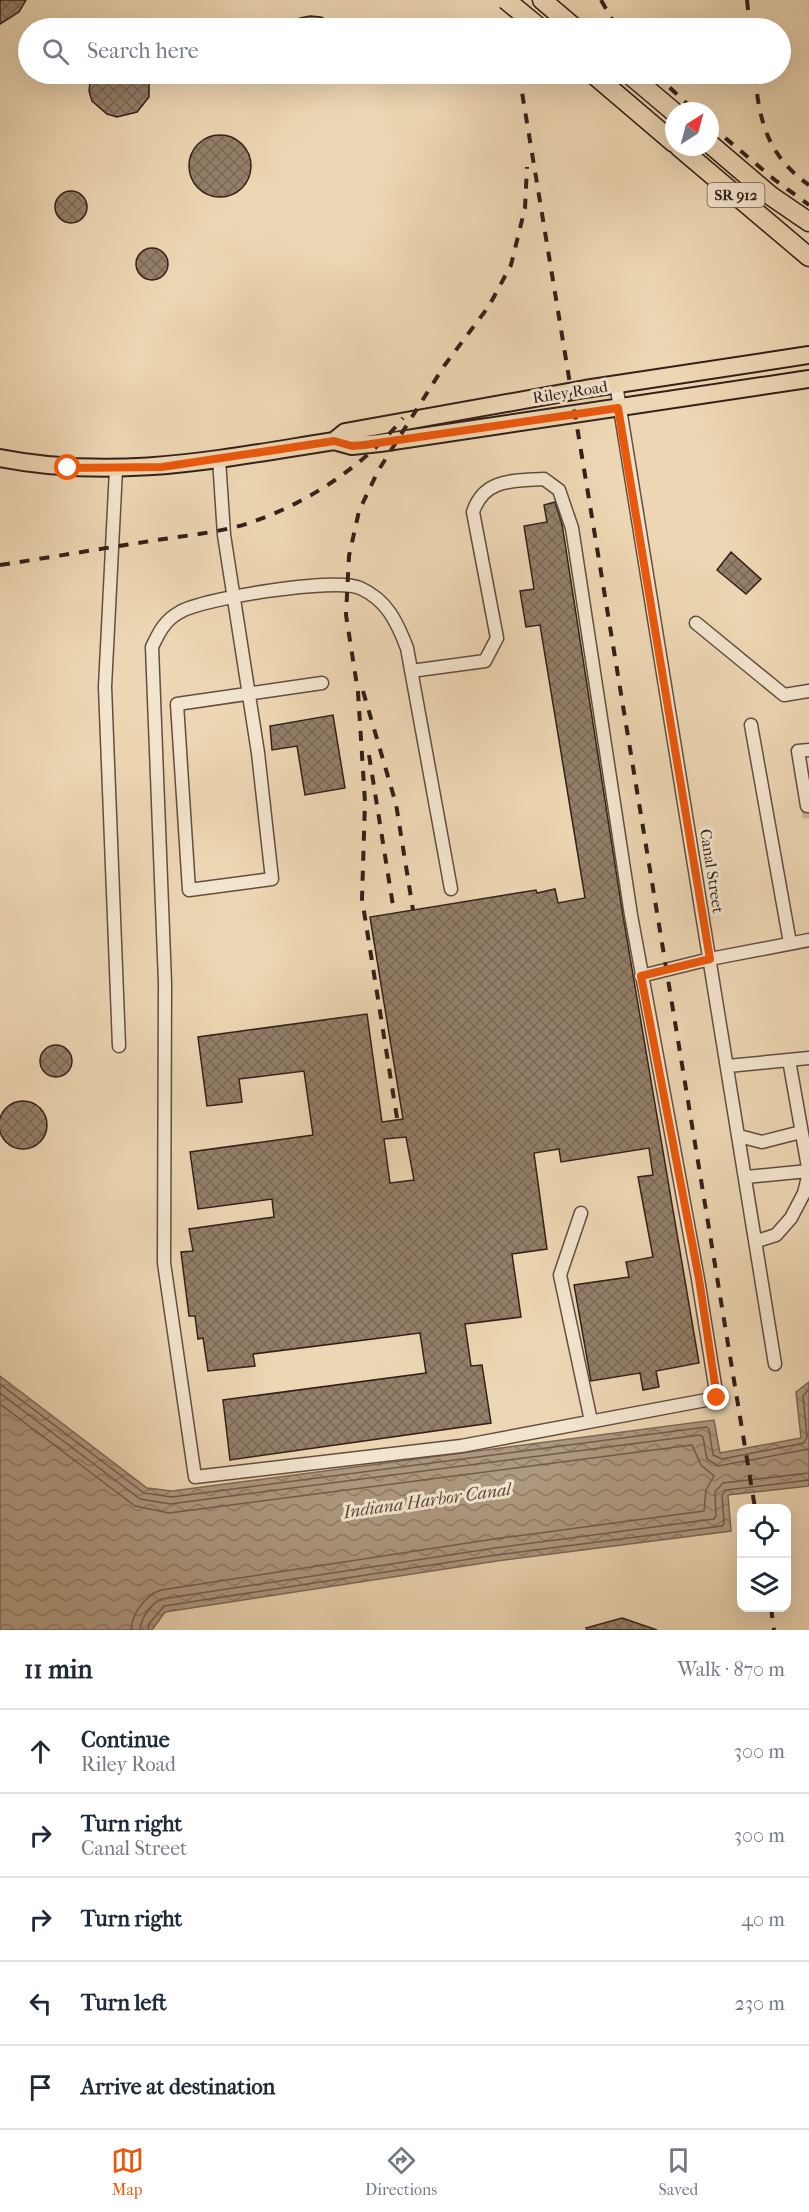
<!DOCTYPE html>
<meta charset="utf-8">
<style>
:root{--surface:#fff;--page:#f2f2f3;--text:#1f2937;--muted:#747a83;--line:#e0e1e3;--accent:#ea580c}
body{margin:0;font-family:"IM FELL French Canon",serif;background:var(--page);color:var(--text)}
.controls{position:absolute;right:18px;bottom:18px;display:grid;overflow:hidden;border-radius:12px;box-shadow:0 6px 24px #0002}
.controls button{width:54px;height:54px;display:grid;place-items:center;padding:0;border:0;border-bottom:2px solid var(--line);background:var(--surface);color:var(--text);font:30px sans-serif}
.compass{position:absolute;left:665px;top:102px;width:54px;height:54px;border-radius:50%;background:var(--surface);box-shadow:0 6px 24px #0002;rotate:36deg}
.stop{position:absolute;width:18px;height:18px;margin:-14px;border:4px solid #ea580c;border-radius:50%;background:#fff}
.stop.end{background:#ea580c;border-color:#fff;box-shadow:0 2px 6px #0008}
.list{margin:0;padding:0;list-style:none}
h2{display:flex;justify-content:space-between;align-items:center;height:78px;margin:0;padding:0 24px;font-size:26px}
h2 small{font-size:20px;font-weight:400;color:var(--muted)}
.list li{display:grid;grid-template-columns:39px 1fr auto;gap:18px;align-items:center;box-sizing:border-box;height:84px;padding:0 24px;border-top:2px solid var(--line)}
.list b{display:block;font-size:22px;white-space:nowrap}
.list p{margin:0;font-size:20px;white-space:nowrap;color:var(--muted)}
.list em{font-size:20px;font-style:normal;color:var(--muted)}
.icon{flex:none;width:33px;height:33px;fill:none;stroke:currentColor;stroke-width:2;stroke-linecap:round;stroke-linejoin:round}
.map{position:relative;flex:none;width:809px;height:1630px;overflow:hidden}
.search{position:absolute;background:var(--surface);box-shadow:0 6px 24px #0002;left:18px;right:18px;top:18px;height:66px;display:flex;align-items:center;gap:15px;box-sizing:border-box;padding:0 21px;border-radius:33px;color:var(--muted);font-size:22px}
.sheet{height:498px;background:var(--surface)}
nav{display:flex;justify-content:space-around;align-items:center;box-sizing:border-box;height:84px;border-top:2px solid var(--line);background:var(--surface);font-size:16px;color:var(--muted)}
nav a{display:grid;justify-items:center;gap:3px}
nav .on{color:var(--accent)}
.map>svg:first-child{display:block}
.water{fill:url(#water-waves);stroke:#7d6856;stroke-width:1.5}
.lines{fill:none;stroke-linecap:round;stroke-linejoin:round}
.shore{stroke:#705c4c;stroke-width:1.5}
.building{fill:url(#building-cross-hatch);stroke:#332019;stroke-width:1.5;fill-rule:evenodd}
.minor-tunnel{stroke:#c8b294;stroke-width:12;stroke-dasharray:12 6;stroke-linecap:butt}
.minor-casing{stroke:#624e40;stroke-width:15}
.major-casing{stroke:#332019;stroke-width:20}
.highway-casing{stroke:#332019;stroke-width:21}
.minor{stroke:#f3e4ce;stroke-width:12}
.major{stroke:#edd6b3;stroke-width:16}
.highway{stroke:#edd6b3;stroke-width:18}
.rail{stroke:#332019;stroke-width:4;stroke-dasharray:10 10;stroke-linecap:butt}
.highway-bridge-casing{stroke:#332019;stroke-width:21;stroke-linecap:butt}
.highway-bridge{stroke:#edd6b3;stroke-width:18}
.route{stroke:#ea580c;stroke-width:8}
.labels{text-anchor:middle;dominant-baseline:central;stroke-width:6;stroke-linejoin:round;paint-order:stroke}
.shield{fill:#f3e4ce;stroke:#6d5b4f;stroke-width:1.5}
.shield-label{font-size:15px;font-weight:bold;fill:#332019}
.street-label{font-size:16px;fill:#332019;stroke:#f3e4ce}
.water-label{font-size:18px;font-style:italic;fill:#5e4a3d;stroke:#f3e4ce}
</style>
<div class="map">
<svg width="809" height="1630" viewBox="0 0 809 1630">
<defs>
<pattern id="water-waves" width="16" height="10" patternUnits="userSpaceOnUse" patternTransform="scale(1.5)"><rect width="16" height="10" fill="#ae987f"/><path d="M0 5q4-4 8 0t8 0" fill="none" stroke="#8e7c67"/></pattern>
<pattern id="building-cross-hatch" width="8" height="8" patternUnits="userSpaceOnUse" patternTransform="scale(1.5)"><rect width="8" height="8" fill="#947f69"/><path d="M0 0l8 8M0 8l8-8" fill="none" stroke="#796856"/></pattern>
</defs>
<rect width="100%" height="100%" fill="#edd6b3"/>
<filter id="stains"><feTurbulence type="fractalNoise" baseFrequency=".00333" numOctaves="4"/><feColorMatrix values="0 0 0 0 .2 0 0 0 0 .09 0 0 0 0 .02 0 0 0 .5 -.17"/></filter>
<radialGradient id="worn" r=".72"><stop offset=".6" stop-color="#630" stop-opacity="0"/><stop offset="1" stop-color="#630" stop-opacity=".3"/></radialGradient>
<!-- water -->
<path class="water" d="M0 1376 147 1488 172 1491 714 1420 720 1453 801 1438 796 1392 809 1382V1486L728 1495 731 1531 497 1561 165 1612 152 1630H0Z"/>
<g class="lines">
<!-- shore -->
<path class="shore" d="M0 1384 144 1493 172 1497 706 1427 709 1429 713 1455 722 1459 804 1443 807 1437 803 1396 809 1389
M0 1393 140 1499 170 1504 700 1435 703 1437 707 1459 718 1466 809 1449
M0 1404 135 1506 169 1513 692 1445 701 1465 714 1476 706 1490 704 1511 494 1539 161 1590C145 1595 132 1614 131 1630
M140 1630C141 1618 151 1603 162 1599L495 1548 714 1519 716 1516 715 1492 723 1483 809 1473
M148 1630 149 1624 164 1606 496 1555 722 1526 724 1523 722 1495 726 1490 809 1480"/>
</g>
<!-- building -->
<path class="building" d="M0 0H26L19 12 0 24Z
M310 16 321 17 343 28H282L300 18Z
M91 74H149V97L137 112 117 117 107 114 92 101 89 91Z
M189 166a31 31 0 1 1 62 0a31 31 0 1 1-62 0Z
M55 207a16 16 0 1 1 32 0a16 16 0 1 1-32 0Z
M136 264a16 16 0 1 1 32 0a16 16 0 1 1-32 0Z
M555 502 562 524 623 916 699 1363 656 1371 659 1387 643 1390 640 1373 591 1381 574 1285 629 1277 626 1262 653 1257 638 1177 653 1175 649 1148 561 1162 559 1149 534 1153 547 1249 512 1254 521 1317 465 1324 471 1366 482 1365 491 1423 230 1460 223 1400 426 1373 420 1333 253 1354 255 1366 208 1371 203 1338 198 1339 195 1316H189L181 1252 193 1251 189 1229 274 1217 272 1199 198 1209 190 1152 313 1135 304 1071 239 1079 242 1102 207 1106 198 1037 367 1014 382 1122 403 1119 370 917 536 890 537 893 555 889 558 903 585 898 540 625 526 627 520 591 534 589 524 526 547 522 544 505ZM406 1137 414 1180 390 1183 384 1139Z
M731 552 761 579 746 594 717 570Z
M333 715 345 788 305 795 297 746 272 750 270 726Z
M40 1061a16 16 0 1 1 32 0a16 16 0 1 1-32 0Z
M-1 1125a24 24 0 1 1 48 0a24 24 0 1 1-48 0Z
M622 1618 657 1630H587L586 1628Z"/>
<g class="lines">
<!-- minor-tunnel -->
<path class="minor-tunnel" d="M807 806 809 819"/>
<defs>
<path id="minor" d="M616 384 775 1364
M219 459 224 535 258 753 272 879 189 890 177 704 322 683
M116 469 105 687 119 1046
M696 623 784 695 809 691
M411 671 485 661 497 638 473 512C484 478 514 481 544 479L559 490 572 528 631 915 698 1279 717 1398 461 1446 195 1477 164 1263 165 983 152 647C159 632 165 620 180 612 203 598 337 577 360 588 387 600 397 622 407 648L451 889
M751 725 790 943
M807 806 798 751 809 750
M641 976 710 959 809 940
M728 1066 809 1058
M739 1136 762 1142 801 1132
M746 1177 808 1171
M581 1213 560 1275 591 1421
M757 1241 776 1235 791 1218 804 1193 809 1173 789 1060"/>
<path id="major" d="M334 441 345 432 585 389 809 355
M0 458C117 481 218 459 334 441L352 446 380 443 809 379"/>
<path id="highway" d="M542 0 575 28
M593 74 674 143
M629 74 674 112
M710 144 771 196 809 222
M679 147 809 257"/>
</defs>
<!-- minor casing -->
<use href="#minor" class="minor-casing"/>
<!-- major casing -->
<use href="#major" class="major-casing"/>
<!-- highway casing -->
<use href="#highway" class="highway-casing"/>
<!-- minor -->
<use href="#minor" class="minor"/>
<!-- major -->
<use href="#major" class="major"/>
<!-- highway -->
<use href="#highway" class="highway"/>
<!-- rail -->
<path class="rail" d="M516 0V28
M601 0 617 28
M747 0 750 28
M519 74 755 1508
M655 74 695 111
M755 74C759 122 768 156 809 185
M710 125 775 180 809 205
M0 565C52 557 105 548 157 540 189 535 225 532 255 521 311 501 366 464 403 418
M363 691 396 804 413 910
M369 755 394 912
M397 1118 362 899 365 802 358 692 346 615 349 556 359 511 378 471 444 366 489 306 511 265 525 208 527 167
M771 1608 774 1630"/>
<defs>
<path id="highway-bridge" d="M506 0 540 28"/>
</defs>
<!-- highway-bridge casing -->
<use href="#highway-bridge" class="highway-bridge-casing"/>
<!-- highway-bridge -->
<use href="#highway-bridge" class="highway-bridge"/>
</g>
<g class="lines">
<!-- route -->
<path class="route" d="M68 468 162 467 334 441 352 446 364 445 618 408 710 959 641 976 699 1279 717 1398"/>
</g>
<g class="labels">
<!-- shield labels -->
<rect class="shield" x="707.5" y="183" width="57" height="24" rx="4.5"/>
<g class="shield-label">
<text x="736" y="195">SR 912</text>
</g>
<!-- street labels -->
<g class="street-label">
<text transform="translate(570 392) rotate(-9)">Riley Road</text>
<text transform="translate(712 871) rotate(81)">Canal Street</text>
</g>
<!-- water labels -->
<g class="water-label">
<text transform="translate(427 1501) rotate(-8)">Indiana Harbor Canal</text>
</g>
</g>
<rect width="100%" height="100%" filter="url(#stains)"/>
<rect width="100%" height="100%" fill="url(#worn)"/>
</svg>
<div class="controls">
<button><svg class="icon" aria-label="locate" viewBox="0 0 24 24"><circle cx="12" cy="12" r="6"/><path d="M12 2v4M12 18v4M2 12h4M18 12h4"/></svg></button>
<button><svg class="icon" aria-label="layers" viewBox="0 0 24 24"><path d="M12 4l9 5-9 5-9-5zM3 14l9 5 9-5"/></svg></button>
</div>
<svg class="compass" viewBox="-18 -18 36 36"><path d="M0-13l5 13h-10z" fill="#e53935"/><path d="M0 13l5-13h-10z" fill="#747a83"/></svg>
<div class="stop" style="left:68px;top:468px"></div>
<div class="stop end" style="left:717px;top:1398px"></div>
<div class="search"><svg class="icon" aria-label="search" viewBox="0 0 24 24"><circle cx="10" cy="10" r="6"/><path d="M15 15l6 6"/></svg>Search here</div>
</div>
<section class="sheet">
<h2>11 min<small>Walk · 870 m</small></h2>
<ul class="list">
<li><svg class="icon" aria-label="ahead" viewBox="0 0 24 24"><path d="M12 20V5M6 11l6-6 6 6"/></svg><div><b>Continue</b><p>Riley Road</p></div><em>300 m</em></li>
<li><svg class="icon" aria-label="right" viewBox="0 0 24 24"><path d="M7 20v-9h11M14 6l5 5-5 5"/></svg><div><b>Turn right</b><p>Canal Street</p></div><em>300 m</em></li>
<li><svg class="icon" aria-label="right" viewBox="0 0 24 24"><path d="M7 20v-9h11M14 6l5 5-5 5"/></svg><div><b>Turn right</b></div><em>40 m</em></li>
<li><svg class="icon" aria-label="left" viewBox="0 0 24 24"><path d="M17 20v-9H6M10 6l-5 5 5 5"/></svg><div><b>Turn left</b></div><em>230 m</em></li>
<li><svg class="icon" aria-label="arrive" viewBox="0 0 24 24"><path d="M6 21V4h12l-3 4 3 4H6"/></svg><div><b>Arrive at destination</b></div></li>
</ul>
</section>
<nav>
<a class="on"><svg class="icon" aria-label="map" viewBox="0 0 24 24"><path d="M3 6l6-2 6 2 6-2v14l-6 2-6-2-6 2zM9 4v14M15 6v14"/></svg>Map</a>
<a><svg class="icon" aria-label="directions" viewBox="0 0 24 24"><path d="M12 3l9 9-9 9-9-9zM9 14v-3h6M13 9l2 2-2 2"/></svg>Directions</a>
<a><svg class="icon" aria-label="saved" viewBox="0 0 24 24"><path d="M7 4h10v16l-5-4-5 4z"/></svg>Saved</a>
</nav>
